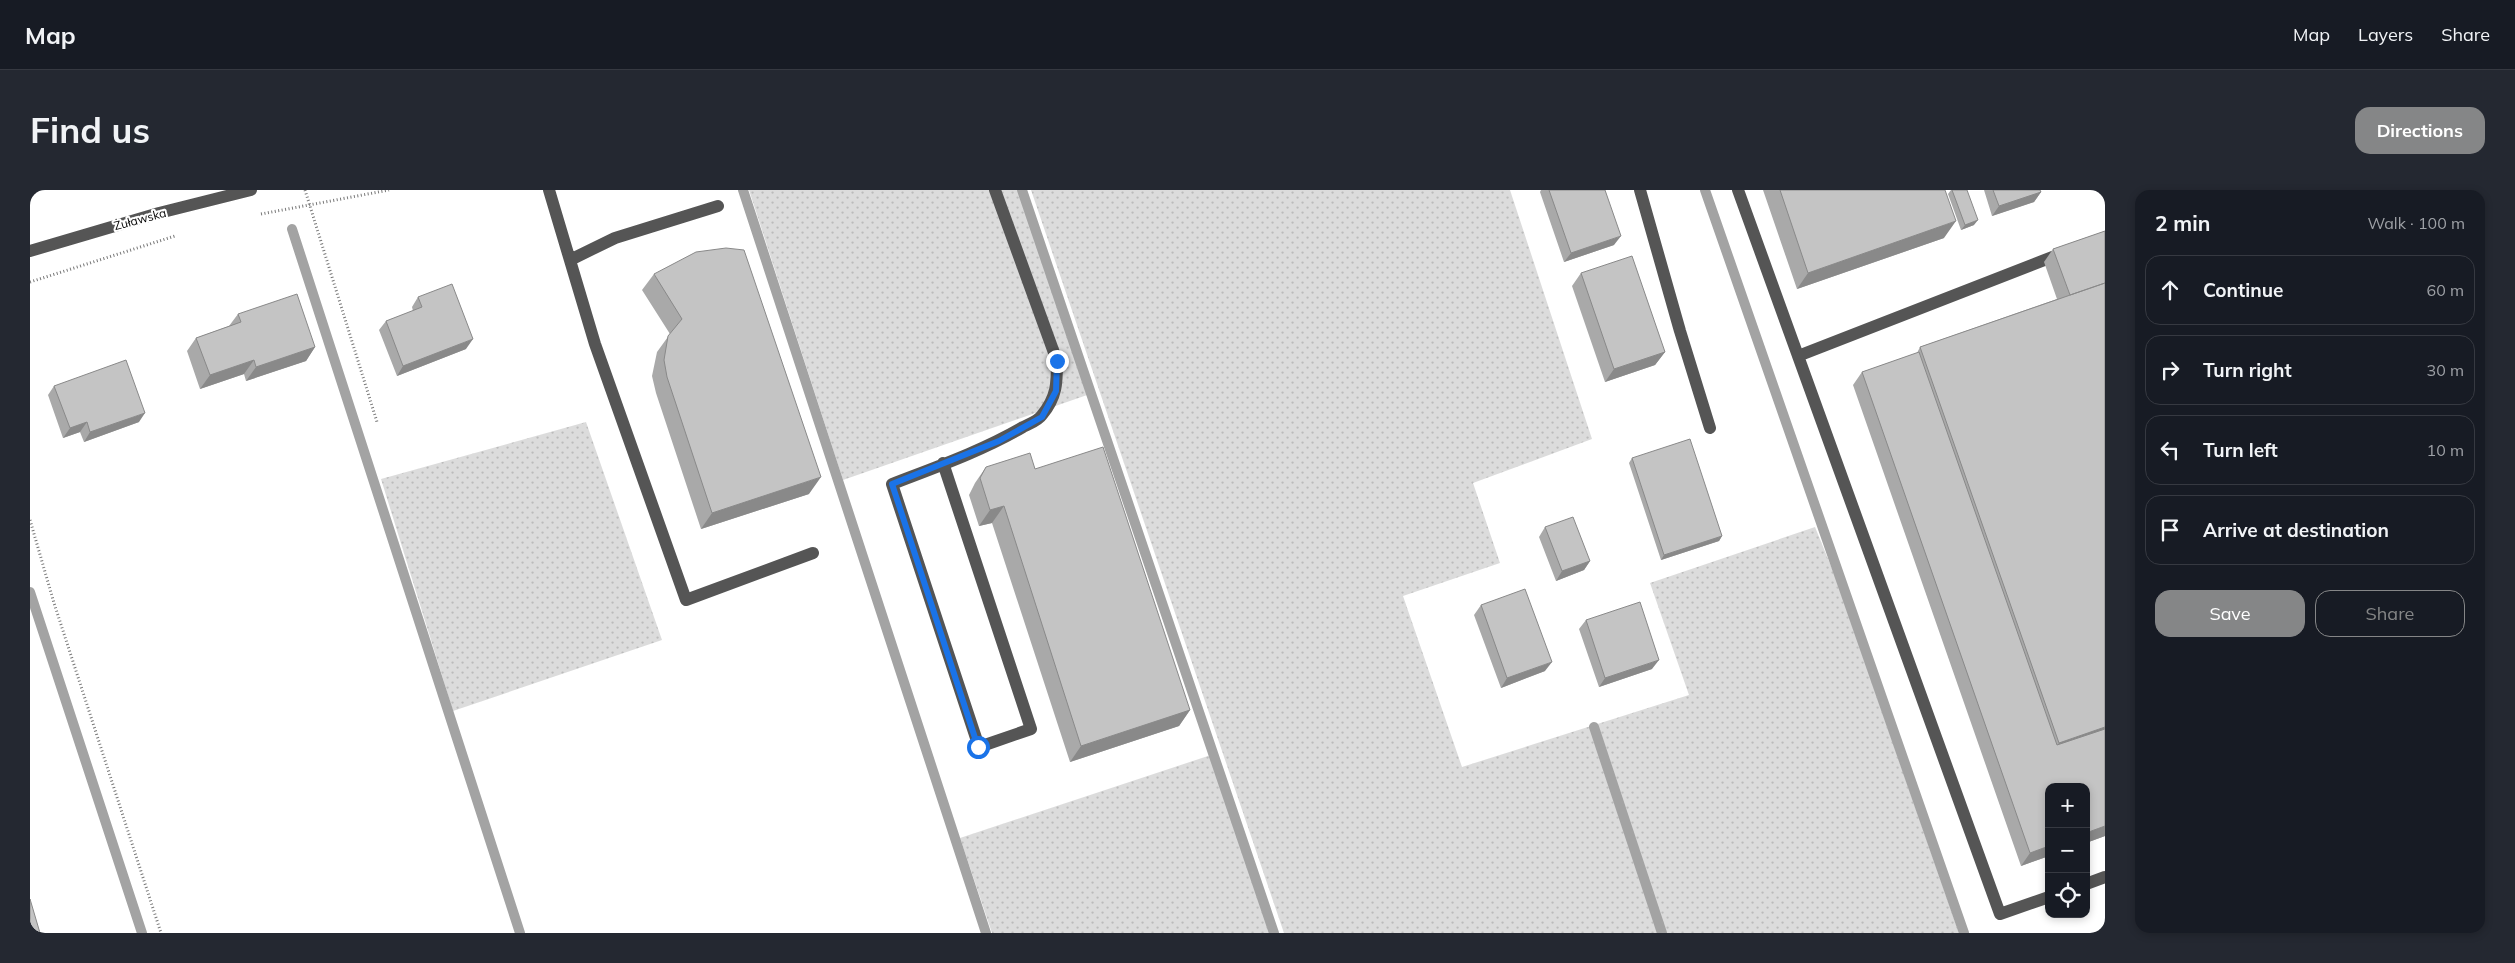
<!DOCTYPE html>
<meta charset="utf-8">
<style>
:root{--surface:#171b24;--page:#242831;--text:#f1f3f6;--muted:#9ea1a6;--line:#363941;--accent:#858687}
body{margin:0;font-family:Mulish,sans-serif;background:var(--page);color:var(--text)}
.controls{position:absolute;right:15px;bottom:15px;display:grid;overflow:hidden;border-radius:10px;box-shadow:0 2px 8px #0003}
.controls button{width:45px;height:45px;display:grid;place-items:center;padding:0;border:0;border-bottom:1px solid var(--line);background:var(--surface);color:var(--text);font:25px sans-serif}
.stop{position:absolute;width:15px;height:15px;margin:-11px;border:4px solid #1a73e8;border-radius:50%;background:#fff}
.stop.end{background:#1a73e8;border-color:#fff;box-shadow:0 1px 5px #0008}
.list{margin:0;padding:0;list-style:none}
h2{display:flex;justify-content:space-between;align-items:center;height:65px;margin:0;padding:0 20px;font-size:21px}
h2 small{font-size:16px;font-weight:400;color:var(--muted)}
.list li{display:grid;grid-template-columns:32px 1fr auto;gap:15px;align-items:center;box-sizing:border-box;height:70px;margin:0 10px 10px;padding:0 10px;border:1px solid var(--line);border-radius:15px}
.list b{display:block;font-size:19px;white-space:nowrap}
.list em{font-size:16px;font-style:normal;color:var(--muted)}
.actions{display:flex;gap:10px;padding:15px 20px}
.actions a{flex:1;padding:11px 0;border:1px solid var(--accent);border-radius:15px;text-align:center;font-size:18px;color:var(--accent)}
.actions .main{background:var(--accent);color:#fff}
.icon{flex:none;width:28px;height:28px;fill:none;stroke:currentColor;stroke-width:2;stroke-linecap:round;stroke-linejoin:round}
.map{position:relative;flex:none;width:2075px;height:743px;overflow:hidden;border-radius:15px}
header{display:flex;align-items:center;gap:30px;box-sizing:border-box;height:70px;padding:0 25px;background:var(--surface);border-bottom:1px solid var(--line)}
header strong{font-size:24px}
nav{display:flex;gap:28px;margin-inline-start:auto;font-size:18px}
.intro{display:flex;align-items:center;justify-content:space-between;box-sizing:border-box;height:120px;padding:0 30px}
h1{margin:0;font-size:35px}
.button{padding:12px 22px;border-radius:15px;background:var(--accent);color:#fff;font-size:18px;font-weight:700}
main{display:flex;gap:30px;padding:0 30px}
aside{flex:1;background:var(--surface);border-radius:15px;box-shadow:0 2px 8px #0003}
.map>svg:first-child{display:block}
.grass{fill:url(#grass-dots)}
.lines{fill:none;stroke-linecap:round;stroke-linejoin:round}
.stream{stroke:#a3a3a3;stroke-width:10}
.path{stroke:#777;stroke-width:3;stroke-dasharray:1 2.5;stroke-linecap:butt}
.minor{stroke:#555;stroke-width:12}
.wall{fill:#a9a9a9}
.shaded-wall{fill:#898989}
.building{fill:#c4c4c4;stroke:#898989}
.route{stroke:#1a73e8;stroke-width:6}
.labels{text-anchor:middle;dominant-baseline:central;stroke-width:4;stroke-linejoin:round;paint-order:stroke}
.street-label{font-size:12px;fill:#000;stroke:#fff}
</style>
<header>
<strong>Map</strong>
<nav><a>Map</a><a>Layers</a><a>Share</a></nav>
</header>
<div class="intro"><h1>Find us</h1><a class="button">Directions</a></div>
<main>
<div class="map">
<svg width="2075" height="743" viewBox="0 0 2075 743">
<defs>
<pattern id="grass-dots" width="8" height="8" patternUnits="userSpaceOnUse" patternTransform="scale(1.25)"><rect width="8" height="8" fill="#dcdcdc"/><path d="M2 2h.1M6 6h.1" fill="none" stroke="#bbb" stroke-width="1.8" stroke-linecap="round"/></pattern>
</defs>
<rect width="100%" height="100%" fill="#fff"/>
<!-- grass -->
<path class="grass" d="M719 0H989L1060 204 813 290Z
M1001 0H1480L1562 249 1443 293 1470 373 1373 406 1432 577 1659 505 1620 393 1785 337 1805 386 1929 743H1254Z
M556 232 632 450 423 521 351 289Z
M1181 565 1241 743H962L930 648Z"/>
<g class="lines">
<!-- stream -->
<path class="stream" d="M713 0 956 743
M992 0 1244 743
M1675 0 1934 743
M262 39 490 743
M0 402 112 743
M1564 537 1632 743"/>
<!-- path -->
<path class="path" d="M275 0 347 232
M231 24 359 0
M0 92 145 46
M0 330 24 413 131 743"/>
<!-- minor -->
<path class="minor" d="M519 0 565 154 656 410 783 363
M1610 0 1650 141 1680 238
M1708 0 1970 724 2019 707
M0 61 129 23 221 0
M540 70 585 48 688 16
M1768 166 2030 64
M913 273 1001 539 949 557 862 294C906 277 952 261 993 237 999 234 1008 231 1012 225 1027 207 1027 193 1027 171L965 0
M2056 694 2075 687"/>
</g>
<!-- wall -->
<path class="wall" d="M1511 0H1575L1584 55 1534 72 1510 2Z
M1733 0H1915L1914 48 1767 99Z
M1921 0H1937L1944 35 1931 40 1918 4Z
M1954 0H2010L2011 2 2004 12 1962 26Z
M2075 41V646L2056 653 2019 597V666L1991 676 1823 195 1832 182 1887 163 1890 157 2027 109 2014 72 2023 59Z
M1551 83 1635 162 1625 175 1575 192 1542 96Z
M624 84 779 304 671 339 626 203 622 186 627 162 640 144 612 100Z
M388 107 436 159 367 186 349 140 356 131 383 121 382 117Z
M208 124 285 157 276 171 216 191 214 184 170 199 157 161 166 148 199 136Z
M24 196 109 232 54 252 50 242 33 248 18 205Z
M1602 268 1692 346 1689 351 1631 370 1599 273Z
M956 277 1005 279 1160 520 1149 536 1040 572 962 333 949 336 939 305 945 293Z
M1515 337 1560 371 1554 380 1526 391 1509 347Z
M1451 415 1515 481 1471 498 1444 425Z
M1556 430 1622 479 1569 497 1549 439Z"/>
<!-- shaded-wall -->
<path class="shaded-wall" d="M2011 2 2004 12 1962 26 1969 16Z
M1948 30 1944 35 1931 40 1935 35Z
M1926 31 1914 48 1767 99 1778 83Z
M1591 46 1584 55 1534 72 1541 63Z
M443 149 436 159 367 186 373 176Z
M285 157 276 171 216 191 226 177Z
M1635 162 1625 175 1575 192 1584 179Z
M224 170 214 184 170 199 180 185Z
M115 223 109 232 54 252 60 242Z
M57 232 50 242 33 248 40 238Z
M791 287 779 304 671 339 682 323Z
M974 316 962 333 949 336 960 320Z
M1692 346 1689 351 1631 370 1634 365Z
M1560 371 1554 380 1526 391 1532 381Z
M1629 470 1622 479 1569 497 1575 488Z
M1522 472 1515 481 1471 498 1477 488Z
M1160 520 1149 536 1040 572 1051 556Z
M2075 537V549L2018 569 2029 553Z
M2075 636V646L2056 653V643Z
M2019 656V666L1991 676 2000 663Z"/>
<!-- building -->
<path class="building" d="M1519 0H1575L1591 46 1541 63Z
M1750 0H1915L1926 31 1778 83Z
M1922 0H1937L1948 30 1935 35Z
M1963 0H2010L2011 2 1969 16Z
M2075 41V93L2040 105 2023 59Z
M696 58 714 60 791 287 682 323 637 187 634 170 638 146 652 129 624 84 666 62Z
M1602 66 1635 162 1584 179 1551 83Z
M2075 93V537L2029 553 1890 157Z
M422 94 443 149 373 176 356 131 392 117 388 107Z
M267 104 285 157 226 177 224 170 180 185 166 148 211 132 208 124Z
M1889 162 2027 555 2075 539V636L2056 643V597H2019V656L2000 663 1832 182Z
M96 170 115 223 60 242 57 232 40 238 24 196Z
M1660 249 1692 346 1634 365 1602 268Z
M1073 257 1160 520 1051 556 974 316 960 320 950 288 956 277 1000 263 1005 279Z
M1543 327 1560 371 1532 381 1515 337Z
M1495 399 1522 472 1477 488 1451 415Z
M1610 412 1629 470 1575 488 1556 430Z
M0 709 10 743H0Z"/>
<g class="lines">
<!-- route -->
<path class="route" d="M948 557 862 294 969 251 1012 227 1026 201 1027 171"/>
</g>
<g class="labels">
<!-- street labels -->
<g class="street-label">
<text transform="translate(110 29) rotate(-15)">Żuławska</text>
</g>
</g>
</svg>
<div class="controls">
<button>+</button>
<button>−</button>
<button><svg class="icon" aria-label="locate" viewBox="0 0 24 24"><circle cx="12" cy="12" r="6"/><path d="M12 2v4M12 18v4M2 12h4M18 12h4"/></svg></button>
</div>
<div class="stop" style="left:948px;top:557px"></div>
<div class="stop end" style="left:1027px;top:171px"></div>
</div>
<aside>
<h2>2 min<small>Walk · 100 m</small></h2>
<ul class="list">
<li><svg class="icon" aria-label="ahead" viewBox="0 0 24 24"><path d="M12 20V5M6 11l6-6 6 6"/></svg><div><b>Continue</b></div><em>60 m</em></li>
<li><svg class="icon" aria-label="right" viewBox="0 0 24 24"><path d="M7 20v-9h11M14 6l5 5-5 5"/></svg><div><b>Turn right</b></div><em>30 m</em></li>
<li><svg class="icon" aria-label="left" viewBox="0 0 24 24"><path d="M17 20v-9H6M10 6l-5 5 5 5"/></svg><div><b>Turn left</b></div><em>10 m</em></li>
<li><svg class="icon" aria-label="arrive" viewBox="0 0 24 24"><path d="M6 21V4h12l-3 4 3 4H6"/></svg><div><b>Arrive at destination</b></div></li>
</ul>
<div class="actions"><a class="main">Save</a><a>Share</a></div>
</aside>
</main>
